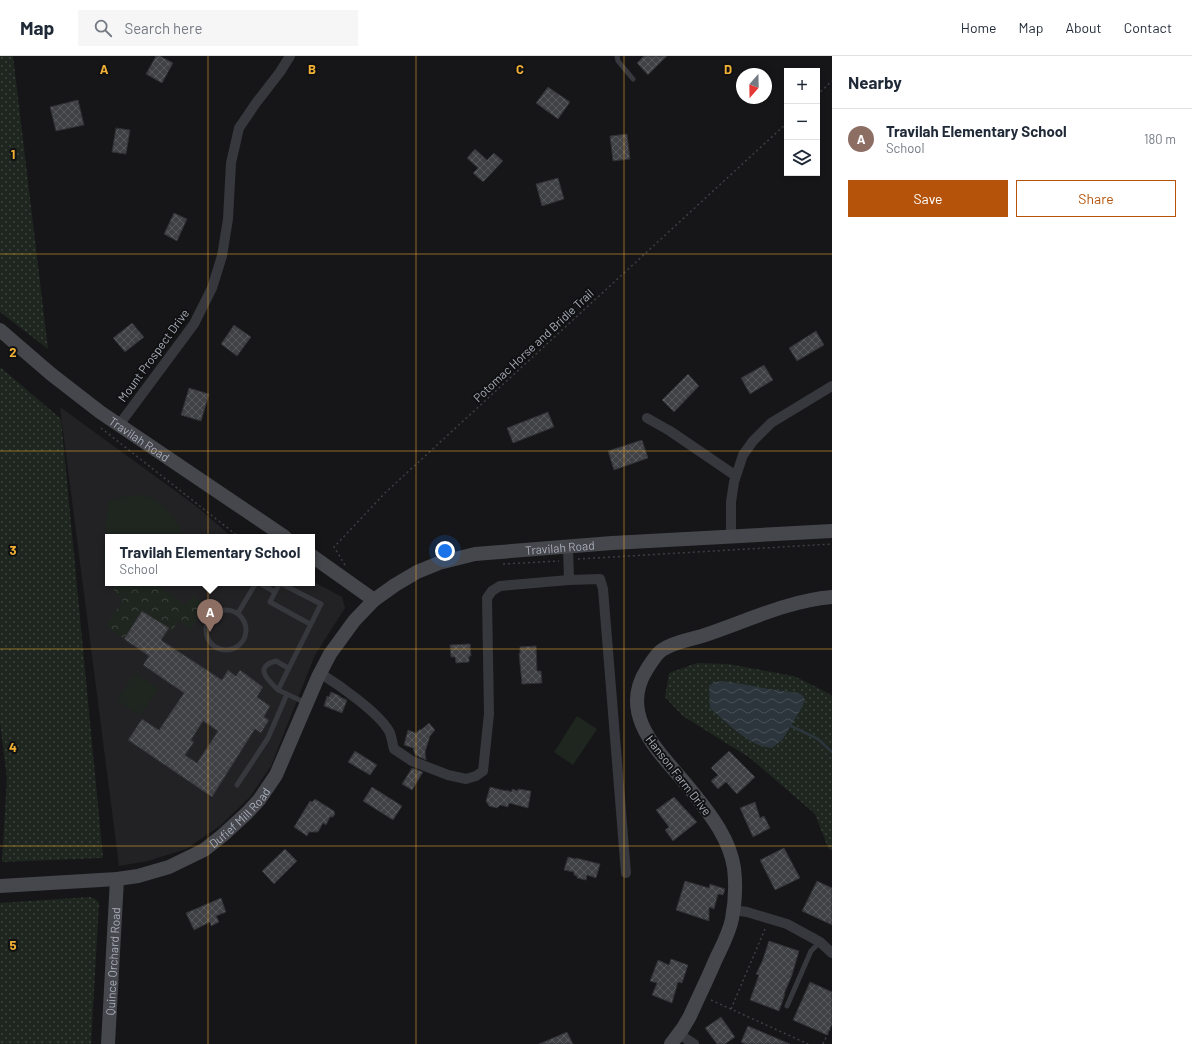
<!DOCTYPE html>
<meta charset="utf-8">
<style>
:root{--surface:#fff;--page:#f6f6f7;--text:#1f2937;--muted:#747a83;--line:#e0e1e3;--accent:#b45309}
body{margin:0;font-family:Barlow,sans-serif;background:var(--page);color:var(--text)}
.controls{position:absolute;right:12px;top:12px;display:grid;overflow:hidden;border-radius:0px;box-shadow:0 2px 6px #0003}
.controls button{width:36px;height:36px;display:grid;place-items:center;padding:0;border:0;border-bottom:1px solid var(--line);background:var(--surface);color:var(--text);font:20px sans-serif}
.compass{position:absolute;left:736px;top:12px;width:36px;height:36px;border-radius:50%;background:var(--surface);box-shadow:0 2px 6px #0003;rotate:200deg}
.you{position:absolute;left:445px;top:495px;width:14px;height:14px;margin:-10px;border:3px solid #fff;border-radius:50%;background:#1a73e8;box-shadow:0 0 0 6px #1a73e833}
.badge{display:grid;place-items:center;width:26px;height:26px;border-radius:50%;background:var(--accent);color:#fff;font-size:13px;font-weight:700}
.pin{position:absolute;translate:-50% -33px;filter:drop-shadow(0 1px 2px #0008)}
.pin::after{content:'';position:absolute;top:21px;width:14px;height:12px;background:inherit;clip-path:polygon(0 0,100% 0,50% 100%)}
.popup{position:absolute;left:105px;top:478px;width:210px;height:52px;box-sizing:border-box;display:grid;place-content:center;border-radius:0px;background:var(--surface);filter:drop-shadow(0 1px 3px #0005);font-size:13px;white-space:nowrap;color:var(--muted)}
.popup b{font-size:15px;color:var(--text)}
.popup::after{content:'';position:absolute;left:50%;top:100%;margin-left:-8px;border:8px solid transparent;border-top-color:var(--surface)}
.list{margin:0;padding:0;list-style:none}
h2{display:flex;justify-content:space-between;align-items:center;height:52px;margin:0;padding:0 16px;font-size:17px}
h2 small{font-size:13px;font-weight:400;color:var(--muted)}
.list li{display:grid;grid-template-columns:26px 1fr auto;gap:12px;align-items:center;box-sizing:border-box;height:60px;padding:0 16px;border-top:1px solid var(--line)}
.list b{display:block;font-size:15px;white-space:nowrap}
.list p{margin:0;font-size:13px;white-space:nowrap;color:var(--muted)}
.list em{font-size:13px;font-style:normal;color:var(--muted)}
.actions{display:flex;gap:8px;padding:12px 16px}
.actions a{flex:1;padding:9px 0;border:1px solid var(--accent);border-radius:0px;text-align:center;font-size:14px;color:var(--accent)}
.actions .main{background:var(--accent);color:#fff}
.icon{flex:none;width:22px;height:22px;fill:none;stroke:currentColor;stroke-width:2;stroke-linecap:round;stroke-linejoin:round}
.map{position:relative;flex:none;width:832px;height:988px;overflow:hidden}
header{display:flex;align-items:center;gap:24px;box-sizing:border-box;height:56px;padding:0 20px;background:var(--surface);border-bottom:1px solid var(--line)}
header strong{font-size:19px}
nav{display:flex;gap:22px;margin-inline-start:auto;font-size:14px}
.search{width:280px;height:36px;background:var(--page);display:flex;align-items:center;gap:10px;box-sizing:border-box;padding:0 14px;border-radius:0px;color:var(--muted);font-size:15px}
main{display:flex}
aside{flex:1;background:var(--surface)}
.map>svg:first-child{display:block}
.built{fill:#222225}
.grass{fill:url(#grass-dots)}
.park{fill:url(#park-crowns)}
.pitch{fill:#1e261f}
.water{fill:url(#water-waves)}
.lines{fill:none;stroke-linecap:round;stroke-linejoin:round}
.stream{stroke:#2c353c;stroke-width:2.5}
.building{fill:url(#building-cross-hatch);stroke:#303034;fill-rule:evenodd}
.path{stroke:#3d3f44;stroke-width:1.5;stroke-dasharray:2 3;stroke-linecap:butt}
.lane{stroke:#37383d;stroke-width:5}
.street{stroke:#37383d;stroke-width:10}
.secondary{stroke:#45474d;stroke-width:14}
.grid{fill:none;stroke:#f2b134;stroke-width:1;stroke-opacity:0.55}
.labels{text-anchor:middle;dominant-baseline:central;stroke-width:4;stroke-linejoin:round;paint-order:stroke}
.street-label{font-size:12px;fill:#a8adb8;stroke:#111113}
.grid-label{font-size:13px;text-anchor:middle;font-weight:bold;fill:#f2b134;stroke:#111113;stroke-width:4;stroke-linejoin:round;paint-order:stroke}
</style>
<header>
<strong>Map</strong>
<div class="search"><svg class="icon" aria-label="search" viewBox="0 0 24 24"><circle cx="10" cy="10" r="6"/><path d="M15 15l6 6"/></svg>Search here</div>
<nav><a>Home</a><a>Map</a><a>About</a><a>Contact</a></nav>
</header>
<main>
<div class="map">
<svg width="832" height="988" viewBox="0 0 832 988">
<defs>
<pattern id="grass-dots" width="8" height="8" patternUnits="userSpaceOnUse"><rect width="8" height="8" fill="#1e261f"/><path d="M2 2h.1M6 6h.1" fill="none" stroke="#3c433d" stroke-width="1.8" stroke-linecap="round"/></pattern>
<pattern id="park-crowns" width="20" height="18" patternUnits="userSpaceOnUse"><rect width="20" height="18" fill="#1e261f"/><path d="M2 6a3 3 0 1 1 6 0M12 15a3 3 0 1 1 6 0" fill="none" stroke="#3c433d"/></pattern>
<pattern id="water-waves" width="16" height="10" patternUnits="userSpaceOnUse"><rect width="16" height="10" fill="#2c353c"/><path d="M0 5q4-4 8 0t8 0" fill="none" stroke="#485056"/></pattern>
<pattern id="building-cross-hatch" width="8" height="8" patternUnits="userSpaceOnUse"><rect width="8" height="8" fill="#404145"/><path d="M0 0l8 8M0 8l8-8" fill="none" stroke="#595a5e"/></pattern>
</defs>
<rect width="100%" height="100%" fill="#161618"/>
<!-- built -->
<path class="built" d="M60 351 196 450 232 481H108V527H312V525L342 541 345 552 315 599 271 710 250 741 220 770 186 793 148 805 119 810Z"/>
<!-- grass -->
<path class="grass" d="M0 0H13L48 293 0 256Z
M0 311 61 363 103 802 2 806 7 722 0 667Z
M697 607 728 608 794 620 828 637 832 640V795L828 792 815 758 750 702 683 660 665 641 669 617Z
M90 841 95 843 99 847 91 988H0V847Z"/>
<!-- park -->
<path class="park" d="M116 527H155L186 549 193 539 206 549 191 573 178 565 172 575 142 555 124 583 106 570 123 544 115 538 113 532Z"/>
<!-- pitch -->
<path class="pitch" d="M136 439C140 439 145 439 149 441 163 446 181 466 183 481H108V510L103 507 108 446 121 441Z
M135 617 158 633 140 659 117 644Z
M577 660 597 673 573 709 554 696Z"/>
<!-- water -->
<path class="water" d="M722 625 748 629 768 633 799 637 803 640 805 644 802 651 783 683 772 692C750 691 726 666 710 652L709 630 713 627Z"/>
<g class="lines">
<!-- stream -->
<path class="stream" d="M791 670 818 683 832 696"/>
</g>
<!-- building -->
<path class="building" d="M156 0H160L173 7 162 27 146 18Z
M644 0H667L648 19 637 7Z
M548 31 570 46 558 63 536 47Z
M78 44 84 69 56 75 50 51Z
M116 72 130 74 126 98 112 96Z
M627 78 630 103 613 105 610 80Z
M475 93 487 104 494 97 503 105 483 126 473 117 478 112 467 102Z
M558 122 564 143 542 150 536 128Z
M174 157 187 163 177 185 164 178Z
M132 267 144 281 125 296 113 282Z
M234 269 251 281 237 300 221 288Z
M816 275 824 289 797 305 789 292Z
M764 309 773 324 750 338 741 322Z
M688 318 699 330 674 356 662 344Z
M189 332 209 338 201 365 181 359Z
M548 356 554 371 513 387 507 372Z
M642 384 648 402 614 414 608 395Z
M142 555 169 572 161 584 222 624 228 614 236 620 240 614 263 631 257 641 270 650 264 661 269 664 261 677 255 673 212 741 128 684 142 663 159 674 184 637 143 609 149 600 124 583ZM203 665 218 675 197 707 185 699 194 686 191 684Z
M470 588 471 600H469V606L456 607 455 601H451L450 589Z
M536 590 537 615H541L542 627 522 628 519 597 520 598V591Z
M331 636 340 640V641L347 644 342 657 324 650 327 640 329 641Z
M429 667 435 674 430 680 425 696 426 704 415 699 413 692 404 689 408 674 416 677 420 673 421 674Z
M355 695 377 709 370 719 348 706Z
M729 695 755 721 737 738 726 726 718 733 711 725 718 719 711 712Z
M412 712 423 716 412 734 402 728Z
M372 731 402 750 393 764 363 745Z
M490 731 506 735V734L512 736V733L518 735V733L531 735 528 752 509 747 508 751 500 749 497 752 489 750 486 745Z
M674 741 697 766 673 785 665 774 669 771 656 754Z
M315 743 334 755 335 758 333 761H330L326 769 323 767 318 776H309L307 780 294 771 310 745 312 746Z
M755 746 760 762 764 760 770 772 753 781 740 752Z
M784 792 800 822 775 834 760 804Z
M285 793 297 805 274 828 262 815Z
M568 801 576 803V802L600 808 596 822 587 819 586 824 577 822V820L574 819V816L564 814Z
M685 825 709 832 710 828 725 833 723 839 718 838 714 853 709 851V865L676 854Z
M817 825 832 832V869L802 855Z
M221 842 226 856 216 860 219 866 211 870 210 866 194 874 186 857Z
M769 885 799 895 792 919 784 938H785L779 955 750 944 759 919 756 918 762 906Z
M671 903 688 909 682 927 678 926 672 947 652 939 657 927 650 925 658 904 669 909Z
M810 926 832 936V968L827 979 793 964Z
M721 961 735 981 725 988H717L705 972Z
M748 970 790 988H745L741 986Z
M567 976 573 988H539Z"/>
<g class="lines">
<!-- path -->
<path class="path" d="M817 39 832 25
M101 372 239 481
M578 503 832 488
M503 508 559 505
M345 509 334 491 386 436 787 67
M711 944 808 988
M731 953 765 873
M823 988 832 968"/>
<!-- lane -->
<path class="lane" d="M617 0 618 5 633 23
M259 527 275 536 280 527 321 548 278 634 306 647
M275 536 270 546 310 568
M206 574a20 20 0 1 1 40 0a20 20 0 1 1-40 0Z
M238 557 256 527
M278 634C268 624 253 611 276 605L288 612
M237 729 268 682 287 638
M787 950 811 895 820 886"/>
<!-- street -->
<path class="street" d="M647 362 670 375 736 420
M119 369 194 268 212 232 222 200 228 163 231 107 239 72 256 47 280 16 290 0
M731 481V446L734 426 743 399 753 385 771 367 832 330
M568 491 569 524 600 523 603 533 626 817
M320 617C339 629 378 656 389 675 392 680 392 687 394 693L412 705 448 719 466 723 476 720 483 715 489 658 487 542 492 535 500 530 569 524
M734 854 747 856 787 868 820 886 832 897
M679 978 694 988"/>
<!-- secondary -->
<g class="secondary">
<path id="s1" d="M0 274 51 318 100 356 285 481"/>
<path d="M312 500 374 544"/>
<path id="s2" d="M0 830 117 823 138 820 169 811 204 794 223 779 247 757 259 744 276 719 318 621 330 598 354 565 374 544 395 529 417 516 439 507 475 498 612 487 832 475"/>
<path id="s3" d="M108 988 117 823"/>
<path d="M671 988 683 972 690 960C698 942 707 924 715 905 721 892 729 878 732 863 735 847 736 828 734 812 730 784 711 759 694 738 667 702 615 663 647 613 651 607 656 598 662 594 674 586 688 584 702 580 745 566 786 545 832 541"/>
</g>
</g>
<!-- grid -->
<path class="grid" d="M208 0V988M416 0V988M624 0V988M0 198H832M0 395H832M0 593H832M0 790H832"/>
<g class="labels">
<!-- street labels -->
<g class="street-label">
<text transform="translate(533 289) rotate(-43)">Potomac Horse and Bridle Trail</text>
<text transform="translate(153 299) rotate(-54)">Mount Prospect Drive</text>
<text stroke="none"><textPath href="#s1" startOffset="177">Travilah Road</textPath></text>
<text stroke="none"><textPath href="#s2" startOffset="714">Travilah Road</textPath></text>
<text transform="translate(679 719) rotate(52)">Hanson Farm Drive</text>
<text stroke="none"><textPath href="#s2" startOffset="258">Dufief Mill Road</textPath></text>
<text stroke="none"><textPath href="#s3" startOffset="83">Quince Orchard Road</textPath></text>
</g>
</g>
<g class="grid-label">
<text x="104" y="18">A</text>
<text x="312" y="18">B</text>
<text x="520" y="18">C</text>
<text x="728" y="18">D</text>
<text x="13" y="103">1</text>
<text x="13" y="301">2</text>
<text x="13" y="499">3</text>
<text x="13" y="696">4</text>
<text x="13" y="894">5</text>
</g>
</svg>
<div class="controls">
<button>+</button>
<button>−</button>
<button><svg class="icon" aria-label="layers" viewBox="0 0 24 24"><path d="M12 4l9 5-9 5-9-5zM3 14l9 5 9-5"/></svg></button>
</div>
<svg class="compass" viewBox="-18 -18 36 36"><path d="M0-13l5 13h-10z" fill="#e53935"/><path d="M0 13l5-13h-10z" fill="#747a83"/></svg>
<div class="you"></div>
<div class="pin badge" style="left:210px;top:576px;background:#8d6e63">A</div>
<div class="popup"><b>Travilah Elementary School</b>School</div>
</div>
<aside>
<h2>Nearby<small></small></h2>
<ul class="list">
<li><span class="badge" style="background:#8d6e63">A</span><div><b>Travilah Elementary School</b><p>School</p></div><em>180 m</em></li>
</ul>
<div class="actions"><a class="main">Save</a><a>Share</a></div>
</aside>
</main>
